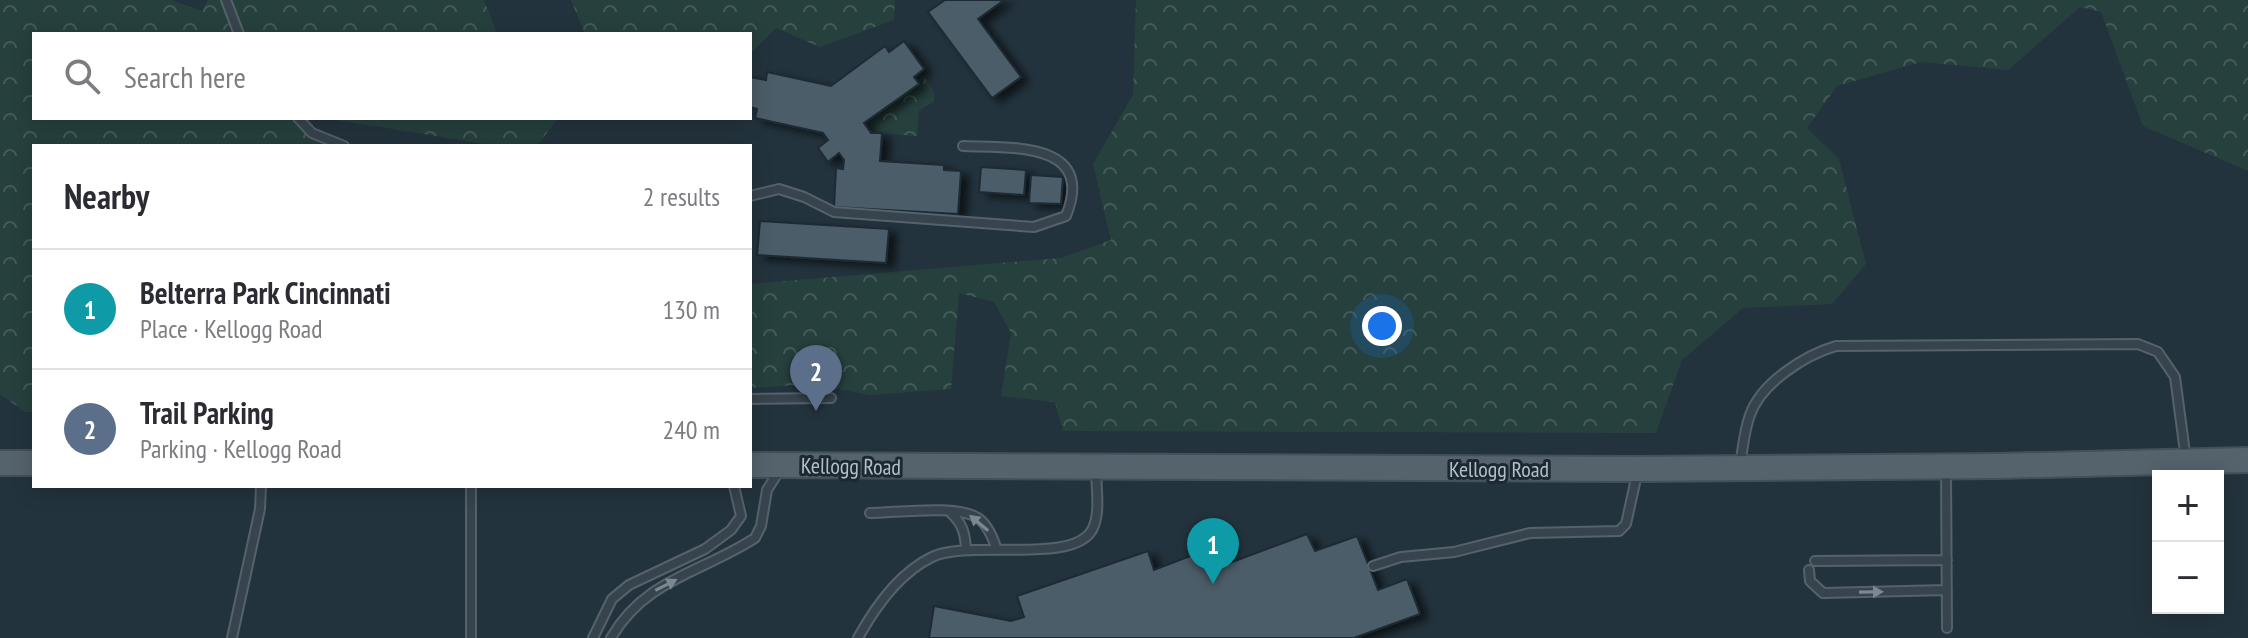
<!DOCTYPE html>
<meta charset="utf-8">
<style>
:root{--surface:#fff;--page:#f2f2f3;--text:#2b2b33;--muted:#7c7c81;--line:#e1e1e2;--accent:#111827}
body{margin:0;font-family:"PT Sans Narrow",sans-serif;background:var(--page);color:var(--text)}
.controls{position:absolute;right:24px;bottom:24px;display:grid;overflow:hidden;border-radius:0px;box-shadow:0 4px 20px #0003}
.controls button{width:72px;height:72px;display:grid;place-items:center;padding:0;border:0;border-bottom:2px solid var(--line);background:var(--surface);color:var(--text);font:40px sans-serif}
.you{position:absolute;left:1382px;top:326px;width:28px;height:28px;margin:-20px;border:6px solid #fff;border-radius:50%;background:#1a73e8;box-shadow:0 0 0 12px #1a73e833}
.badge{display:grid;place-items:center;width:52px;height:52px;border-radius:50%;background:var(--accent);color:#fff;font-size:26px;font-weight:700}
.pin{position:absolute;translate:-50% -66px;filter:drop-shadow(0 2px 4px #0008)}
.pin::after{content:'';position:absolute;top:42px;width:28px;height:24px;background:inherit;clip-path:polygon(0 0,100% 0,50% 100%)}
.list{margin:0;padding:0;list-style:none}
h2{display:flex;justify-content:space-between;align-items:center;height:104px;margin:0;padding:0 32px;font-size:34px}
h2 small{font-size:26px;font-weight:400;color:var(--muted)}
.list li{display:grid;grid-template-columns:52px 1fr auto;gap:24px;align-items:center;box-sizing:border-box;height:120px;padding:0 32px;border-top:2px solid var(--line)}
.list b{display:block;font-size:30px;white-space:nowrap}
.list p{margin:0;font-size:26px;white-space:nowrap;color:var(--muted)}
.list em{font-size:26px;font-style:normal;color:var(--muted)}
.icon{flex:none;width:44px;height:44px;fill:none;stroke:currentColor;stroke-width:2;stroke-linecap:round;stroke-linejoin:round}
.map{position:relative;flex:none;width:2248px;height:638px;overflow:hidden}
.search{position:absolute;background:var(--surface);box-shadow:0 4px 20px #0003;left:32px;top:32px;width:720px;height:88px;display:flex;align-items:center;gap:20px;box-sizing:border-box;padding:0 28px;border-radius:0px;color:var(--muted);font-size:30px}
.panel{position:absolute;background:var(--surface);box-shadow:0 4px 20px #0003;left:32px;top:144px;width:720px;height:344px;border-radius:0px}
.map>svg:first-child{display:block}
.forest{fill:url(#forest-crowns)}
.building{fill:#4c5d69;stroke:#1e2b34;stroke-width:2;filter:url(#shadow)}
.lines{fill:none;stroke-linecap:round;stroke-linejoin:round}
.lane-casing{stroke:#55626b;stroke-width:12}
.primary-casing{stroke:#435059;stroke-width:28}
.lane{stroke:#37444d;stroke-width:8}
.primary{stroke:#55636d;stroke-width:24}
.oneway{fill:#7b8891}
.labels{text-anchor:middle;dominant-baseline:central;stroke-width:6;stroke-linejoin:round;paint-order:stroke}
.street-label{font-size:22px;fill:#b3bfc9;stroke:#1c2932}
</style>
<div class="map">
<svg width="2248" height="638" viewBox="0 0 2248 638">
<defs>
<pattern id="forest-crowns" width="20" height="18" patternUnits="userSpaceOnUse" patternTransform="scale(2)"><rect width="20" height="18" fill="#26403e"/><path d="M2 6a3 3 0 1 1 6 0M12 15a3 3 0 1 1 6 0" fill="none" stroke="#435a59"/></pattern>
<filter id="shadow"><feDropShadow dx="8" dy="4.5" stdDeviation="4" flood-color="#0009"/></filter>
</defs>
<rect width="100%" height="100%" fill="#23333d"/>
<!-- forest -->
<path class="forest" d="M0 0H171L202 11 208 0H484L497 34H34V118H298L312 133 344 146H34V412H25L0 394Z
M571 0H895L894 20 820 47 776 28 750 54V34H585Z
M1136 0H2248V171L2143 126 2101 12 2080 7 2008 70 1921 62 1837 86 1807 128 1839 159 1866 264 1832 304 1743 308 1682 360 1656 433 1063 431 1055 402 1001 396 1011 333 994 302 959 293 951 389 870 395 813 384 750 388V284L1061 258 1111 240 1093 164 1133 95Z
M924 76 934 91V102L919 110 917 136 871 133 864 123 918 85 916 80Z
M324 118H558L537 146H497Z"/>
<!-- building -->
<path class="building" d="M945 0H1004L978 19 1021 77 992 98 928 12Z
M904 41 924 69 914 77 919 84 864 123 871 133H882L880 161 944 165V170L961 171 958 214 834 207 836 168 843 169 844 160 839 153 828 162 818 148 828 140 823 133 755 118 757 109 750 107V77L766 80 767 72 831 86 885 46 889 52Z
M981 167 1026 170 1024 195 979 192Z
M1031 175 1063 177 1061 204 1029 203Z
M760 221 889 229 886 263 757 255Z
M1307 534 1315 551 1357 536 1378 590 1407 579 1420 614 1354 638H929L934 606 1011 621 1024 617 1017 596 1148 551 1154 570 1203 551 1211 570Z"/>
<g class="lines">
<defs>
<path id="lane" d="M226 0 239 34
M298 118 312 133 344 146
M750 196 779 189 804 197 834 212 1034 227 1066 216C1096 141 1011 148 963 146
M750 399 831 398
M1740 465C1743 448 1744 431 1750 415 1761 383 1805 355 1836 346L2138 344 2158 352 2175 377 2186 460
M1946 471 1947 628
M950 512C962 523 965 532 966 549
M870 513C896 513 956 504 978 518 988 525 993 538 997 550
M1815 561 1947 560
M1373 566 1401 557 1454 552 1530 533 1619 531 1626 524 1637 474
M1809 570 1810 581 1823 593 1947 590
M232 638 260 509 261 486
M471 638V486
M593 638 612 599 629 585 705 549 731 530 741 516 734 486
M611 638C645 579 701 573 755 538L761 526 767 490 779 471
M858 638C875 607 899 573 932 557 969 539 1072 565 1092 530 1101 514 1096 487 1096 469"/>
<path id="primary" d="M0 463H34
M750 465 1638 469 1996 466 2248 460"/>
</defs>
<!-- lane casing -->
<use href="#lane" class="lane-casing"/>
<!-- primary casing -->
<use href="#primary" class="primary-casing"/>
<!-- lane -->
<use href="#lane" class="lane"/>
<!-- primary -->
<use href="#primary" class="primary"/>
</g>
<!-- one-way arrows -->
<defs><path id="oneway-solid" d="M-6-.8H1V-3.2L6.5 0L1 3.2V.8H-6Z" transform="scale(2)"/></defs>
<g class="oneway">
<use href="#oneway-solid" transform="translate(979 523) rotate(-140)"/>
<use href="#oneway-solid" transform="translate(666 585) rotate(-27)"/>
<use href="#oneway-solid" transform="translate(1871 592) rotate(-1)"/>
</g>
<g class="labels">
<!-- street labels -->
<g class="street-label">
<text transform="translate(851 466) rotate(1)">Kellogg Road</text>
<text x="1499" y="469">Kellogg Road</text>
</g>
</g>
</svg>
<div class="controls">
<button>+</button>
<button>−</button>
</div>
<div class="you"></div>
<div class="pin badge" style="left:1213px;top:584px;background:#0f9aa8">1</div>
<div class="pin badge" style="left:816px;top:411px;background:#5c6f8a">2</div>
<div class="search"><svg class="icon" aria-label="search" viewBox="0 0 24 24"><circle cx="10" cy="10" r="6"/><path d="M15 15l6 6"/></svg>Search here</div>
<section class="panel">
<h2>Nearby<small>2 results</small></h2>
<ul class="list">
<li><span class="badge" style="background:#0f9aa8">1</span><div><b>Belterra Park Cincinnati</b><p>Place · Kellogg Road</p></div><em>130 m</em></li>
<li><span class="badge" style="background:#5c6f8a">2</span><div><b>Trail Parking</b><p>Parking · Kellogg Road</p></div><em>240 m</em></li>
</ul>
</section>
</div>
